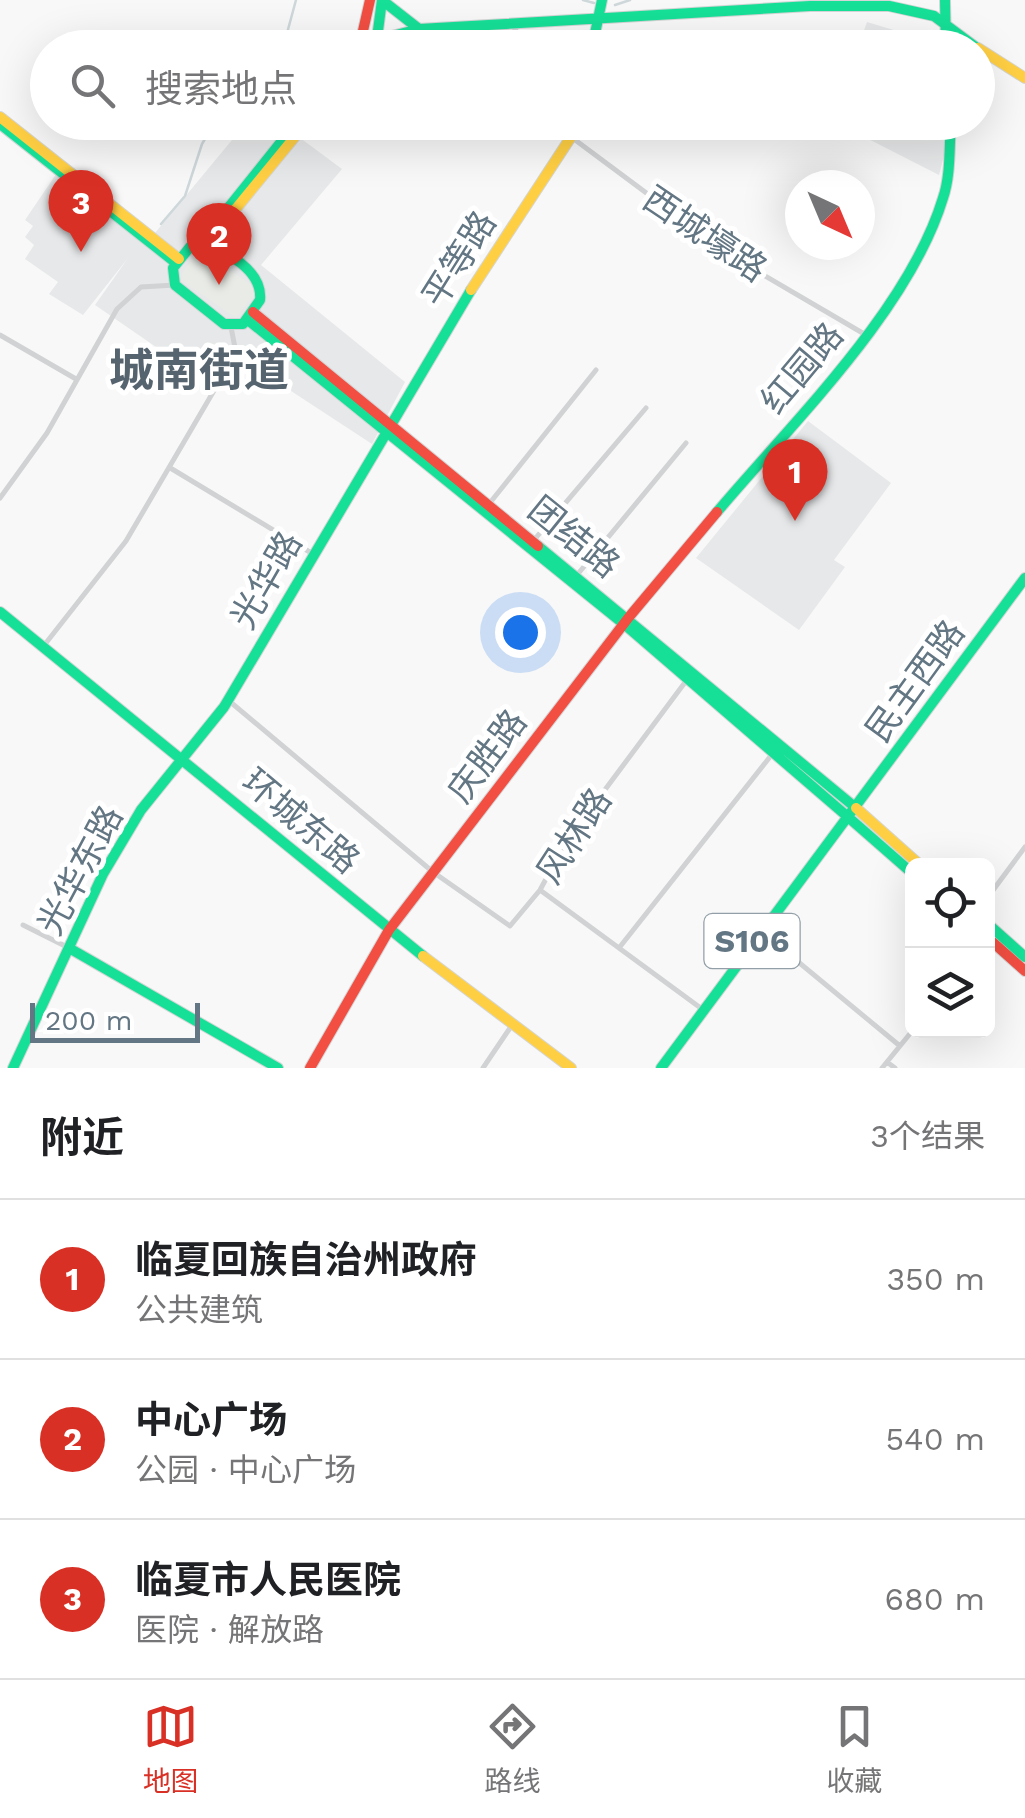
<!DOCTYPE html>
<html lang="zh">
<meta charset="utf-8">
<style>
:root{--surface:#fff;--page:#f6f6f6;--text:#202124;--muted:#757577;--line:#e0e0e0;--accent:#d93025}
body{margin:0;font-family:"Work Sans","Noto Sans SC",sans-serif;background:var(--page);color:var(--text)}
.controls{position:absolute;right:30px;bottom:30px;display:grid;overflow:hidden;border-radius:15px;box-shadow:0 10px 40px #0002}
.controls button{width:90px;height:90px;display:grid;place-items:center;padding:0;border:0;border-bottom:2px solid var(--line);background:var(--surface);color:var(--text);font:50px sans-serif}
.compass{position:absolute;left:785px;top:170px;width:90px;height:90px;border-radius:50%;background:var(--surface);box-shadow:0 10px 40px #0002;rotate:136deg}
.scale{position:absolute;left:30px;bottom:25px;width:170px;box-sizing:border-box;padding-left:10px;border:5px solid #637683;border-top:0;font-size:28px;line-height:35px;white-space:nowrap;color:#637683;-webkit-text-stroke:8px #fff;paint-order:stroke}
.you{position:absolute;left:520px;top:632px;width:35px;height:35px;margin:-25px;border:8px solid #fff;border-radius:50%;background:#1a73e8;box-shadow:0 0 0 15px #1a73e833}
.badge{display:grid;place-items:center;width:65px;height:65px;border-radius:50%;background:var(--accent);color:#fff;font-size:32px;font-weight:700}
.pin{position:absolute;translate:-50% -82px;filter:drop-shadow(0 2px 5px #0008)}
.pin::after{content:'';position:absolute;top:52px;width:35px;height:30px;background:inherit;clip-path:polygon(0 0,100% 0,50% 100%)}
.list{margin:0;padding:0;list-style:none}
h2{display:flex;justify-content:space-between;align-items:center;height:130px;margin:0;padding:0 40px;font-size:42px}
h2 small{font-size:32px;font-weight:400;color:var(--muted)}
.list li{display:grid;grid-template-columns:65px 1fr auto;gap:30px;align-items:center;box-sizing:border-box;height:160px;padding:0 40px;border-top:2px solid var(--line)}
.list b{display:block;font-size:38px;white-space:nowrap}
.list p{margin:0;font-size:32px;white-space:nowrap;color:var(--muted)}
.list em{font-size:32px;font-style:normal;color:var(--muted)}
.icon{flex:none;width:55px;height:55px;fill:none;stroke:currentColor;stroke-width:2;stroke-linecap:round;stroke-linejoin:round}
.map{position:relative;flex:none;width:1025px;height:1068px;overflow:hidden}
.search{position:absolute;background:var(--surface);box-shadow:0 10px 40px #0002;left:30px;right:30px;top:30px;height:110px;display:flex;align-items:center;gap:25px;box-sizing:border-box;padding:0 35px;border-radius:55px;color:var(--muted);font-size:38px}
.sheet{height:610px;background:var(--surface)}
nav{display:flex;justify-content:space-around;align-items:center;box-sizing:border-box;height:140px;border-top:2px solid var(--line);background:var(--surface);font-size:28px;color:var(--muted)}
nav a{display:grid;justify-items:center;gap:5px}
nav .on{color:var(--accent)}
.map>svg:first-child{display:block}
.built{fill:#e7e8e9}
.green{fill:#e8ebe6}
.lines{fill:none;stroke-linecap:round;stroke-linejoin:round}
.stream{stroke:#ced7da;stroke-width:2.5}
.fast-casing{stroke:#d4d5d6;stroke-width:12}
.slow-casing{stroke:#d4d5d6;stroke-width:12}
.jam-casing{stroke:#d4d5d6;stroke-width:12}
.street{stroke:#d0d2d3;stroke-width:5}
.fast{stroke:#16e098;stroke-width:10}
.slow{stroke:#ffcf43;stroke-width:10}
.jam{stroke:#f24e42;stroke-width:10}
.labels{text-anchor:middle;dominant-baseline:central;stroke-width:10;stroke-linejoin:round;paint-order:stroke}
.shield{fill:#fff;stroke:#929fa8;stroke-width:2.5}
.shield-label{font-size:32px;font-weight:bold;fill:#637683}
.street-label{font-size:35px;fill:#637683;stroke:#fff}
.district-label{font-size:45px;font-weight:bold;fill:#55646e;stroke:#fff}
</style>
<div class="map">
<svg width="1025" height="1068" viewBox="0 0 1025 1068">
<rect width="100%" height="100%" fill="#f8f8f8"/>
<!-- built -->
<path class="built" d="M867 22 937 43V47H858Z
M246 123H280L342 169 261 265 405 382 372 444 230 351 204 380 95 305 128 258 83 315 49 294 58 282 25 259 34 245 25 237 33 226 25 220 65 161 155 233Z
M837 123H943L945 152 939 175Z
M808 421 891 483 834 560 845 567 799 630 696 558Z"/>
<!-- green -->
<path class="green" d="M204 251 254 287V295L236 318 182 281V273L196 253Z"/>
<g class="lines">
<!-- stream -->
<path class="stream" d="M583 0 594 3
M615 5 630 0
M283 48 296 0
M161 224 185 196 202 144 215 122"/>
<defs>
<path id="fast" d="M382 0 419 29
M945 0 946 48
M361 44 419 29 810 6H889L934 16 977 48
M369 48 377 38 382 0
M592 48 602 0
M0 124 176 263
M200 243 297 122
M200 243C225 250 263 270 260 300L243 324H224L175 285 173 268 190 247Z
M248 320 624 624 848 817
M717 512C793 422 909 310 943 198 951 175 949 146 951 122
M538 546 856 808
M0 612 423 956
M848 817 912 873
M988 924 1025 957
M69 948 278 1068
M13 1068 103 874 141 810 224 707 471 290
M661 1068 1025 578"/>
<path id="slow" d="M978 48 1025 78
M0 117 179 259
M207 244 307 122
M471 290 571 137 574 122
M856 808 921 866
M423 956 571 1068"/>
<path id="jam" d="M360 44 370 0
M253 312 538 546
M988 938 1025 971
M310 1068 389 930 629 617 717 512"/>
</defs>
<!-- fast casing -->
<use href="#fast" class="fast-casing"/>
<!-- slow casing -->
<use href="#slow" class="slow-casing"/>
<!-- jam casing -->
<use href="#jam" class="jam-casing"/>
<!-- street -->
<path class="street" d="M504 48 518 25
M551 122 731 256 866 335
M0 335 76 379
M172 469 313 554
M0 498 47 433 117 309 141 287 175 285
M489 504 596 370
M534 540 646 408
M577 575 686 443
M42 648 126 541 236 353 231 327
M228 700 433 872 510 926 540 890 566 842 689 677
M540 890 702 1009
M988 897 1025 847
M23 925 69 948
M762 932 900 1046
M619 948 773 753
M887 1062 895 1068
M483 1068 512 1025
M882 1068 913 1030"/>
<!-- fast -->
<use href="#fast" class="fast"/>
<!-- slow -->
<use href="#slow" class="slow"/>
<!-- jam -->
<use href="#jam" class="jam"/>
</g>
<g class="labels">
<!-- shield labels -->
<rect class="shield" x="704.5" y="914" width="95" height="54" rx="8"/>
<g class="shield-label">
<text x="752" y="941">S106</text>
</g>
<!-- street labels -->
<g class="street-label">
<text transform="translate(705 234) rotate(34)">西城壕路</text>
<text transform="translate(459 259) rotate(-58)">平等路</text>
<text transform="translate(802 368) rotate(-50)">红园路</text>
<text transform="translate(574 537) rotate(39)">团结路</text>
<text transform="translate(266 580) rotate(-60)">光华路</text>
<text transform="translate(915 681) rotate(-54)">民主西路</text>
<text transform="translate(487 756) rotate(-53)">庆胜路</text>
<text transform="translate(301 821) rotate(40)">环城东路</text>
<text transform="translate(574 836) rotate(-57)">风林路</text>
<text transform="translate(80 870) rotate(-62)">光华东路</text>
</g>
<!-- district labels -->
<g class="district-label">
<text x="199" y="370">城南街道</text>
</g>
</g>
</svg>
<div class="controls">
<button><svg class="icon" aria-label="locate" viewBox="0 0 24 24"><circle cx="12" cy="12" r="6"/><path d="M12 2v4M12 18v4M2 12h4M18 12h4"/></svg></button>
<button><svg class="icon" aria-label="layers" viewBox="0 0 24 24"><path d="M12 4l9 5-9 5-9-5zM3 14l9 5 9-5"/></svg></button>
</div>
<svg class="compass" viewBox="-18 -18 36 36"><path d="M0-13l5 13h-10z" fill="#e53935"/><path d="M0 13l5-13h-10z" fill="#757577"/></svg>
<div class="scale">200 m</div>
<div class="you"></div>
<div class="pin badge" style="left:795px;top:521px">1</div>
<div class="pin badge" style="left:219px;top:285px">2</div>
<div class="pin badge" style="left:81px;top:252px">3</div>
<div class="search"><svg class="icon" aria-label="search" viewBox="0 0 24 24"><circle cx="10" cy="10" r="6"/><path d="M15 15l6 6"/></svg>搜索地点</div>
</div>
<section class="sheet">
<h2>附近<small>3个结果</small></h2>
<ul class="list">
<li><span class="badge">1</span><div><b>临夏回族自治州政府</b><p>公共建筑</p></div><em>350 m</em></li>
<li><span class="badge">2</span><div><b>中心广场</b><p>公园 · 中心广场</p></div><em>540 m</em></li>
<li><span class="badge">3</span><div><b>临夏市人民医院</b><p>医院 · 解放路</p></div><em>680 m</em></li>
</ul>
</section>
<nav>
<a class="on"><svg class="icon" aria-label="map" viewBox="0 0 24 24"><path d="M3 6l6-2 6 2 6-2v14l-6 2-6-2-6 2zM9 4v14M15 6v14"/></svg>地图</a>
<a><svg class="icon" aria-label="directions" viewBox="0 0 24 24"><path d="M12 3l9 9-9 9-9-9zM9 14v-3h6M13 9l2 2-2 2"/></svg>路线</a>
<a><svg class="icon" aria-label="saved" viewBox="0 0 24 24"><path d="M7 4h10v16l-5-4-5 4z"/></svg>收藏</a>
</nav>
